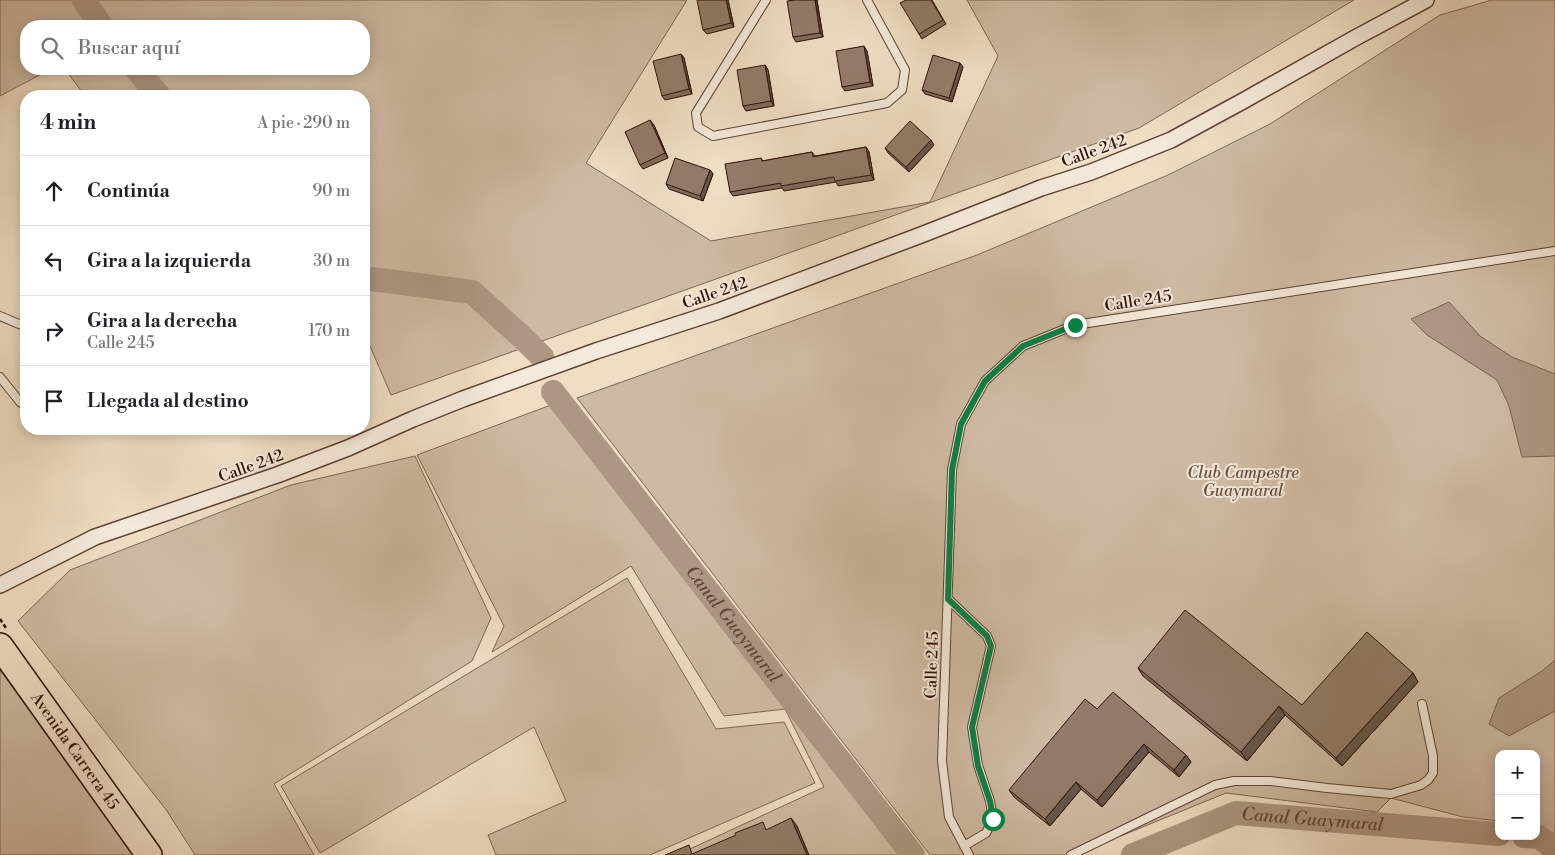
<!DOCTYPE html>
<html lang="es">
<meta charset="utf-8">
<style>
:root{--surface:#fff;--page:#f6f6f6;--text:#202124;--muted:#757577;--line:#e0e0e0}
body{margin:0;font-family:"Libre Bodoni",serif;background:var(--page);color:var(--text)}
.controls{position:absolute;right:15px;bottom:15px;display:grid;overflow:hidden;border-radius:10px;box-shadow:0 2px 12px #0003}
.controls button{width:45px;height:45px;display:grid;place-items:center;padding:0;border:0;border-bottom:1px solid var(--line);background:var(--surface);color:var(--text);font:25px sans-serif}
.stop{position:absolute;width:15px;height:15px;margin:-11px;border:4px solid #0b8043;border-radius:50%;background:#fff}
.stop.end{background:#0b8043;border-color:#fff;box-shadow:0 1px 5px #0008}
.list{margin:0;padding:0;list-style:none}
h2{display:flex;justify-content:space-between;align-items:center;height:65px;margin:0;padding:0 20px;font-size:21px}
h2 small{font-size:16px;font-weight:400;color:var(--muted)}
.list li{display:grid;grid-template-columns:32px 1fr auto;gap:15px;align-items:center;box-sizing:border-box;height:70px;padding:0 20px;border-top:1px solid var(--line)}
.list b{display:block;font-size:19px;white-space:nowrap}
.list p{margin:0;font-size:16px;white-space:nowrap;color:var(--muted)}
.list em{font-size:16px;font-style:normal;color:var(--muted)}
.icon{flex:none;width:28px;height:28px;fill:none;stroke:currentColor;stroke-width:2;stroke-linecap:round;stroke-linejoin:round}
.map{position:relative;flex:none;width:1555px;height:855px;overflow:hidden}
.search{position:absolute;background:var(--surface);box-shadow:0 2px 12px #0003;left:20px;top:20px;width:350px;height:55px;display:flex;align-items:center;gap:12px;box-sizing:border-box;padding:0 18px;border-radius:20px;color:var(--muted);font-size:19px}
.panel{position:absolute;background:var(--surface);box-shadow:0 2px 12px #0003;left:20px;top:90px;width:350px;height:345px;border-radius:20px}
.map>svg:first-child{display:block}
.green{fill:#cebaa3;stroke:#7e6554}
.water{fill:#ad9783;stroke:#7a6150}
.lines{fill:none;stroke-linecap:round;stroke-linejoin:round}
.river{stroke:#ad9783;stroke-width:24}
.service-casing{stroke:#5e4334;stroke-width:10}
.minor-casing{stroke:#5e4334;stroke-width:18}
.trunk-casing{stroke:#2e1004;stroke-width:28}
.path{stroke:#2e1004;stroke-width:2.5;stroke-dasharray:4 2.5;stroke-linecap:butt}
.service{stroke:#f5e9d9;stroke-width:8}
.minor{stroke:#f5e9d9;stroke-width:15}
.trunk{stroke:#efddc4;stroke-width:25}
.wall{fill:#7e6a59;stroke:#2e1004}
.shaded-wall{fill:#665649;stroke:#2e1004}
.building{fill:#927b68;stroke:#2e1004}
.route{stroke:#0b8043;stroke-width:6}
.labels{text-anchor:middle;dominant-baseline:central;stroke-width:4;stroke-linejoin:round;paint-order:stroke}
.street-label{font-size:16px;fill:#2e1004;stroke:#f5e9d9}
.park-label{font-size:16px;font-style:italic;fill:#664c3c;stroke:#f5e9d9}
.water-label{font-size:18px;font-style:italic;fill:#614637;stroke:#f5e9d9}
</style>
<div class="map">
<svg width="1555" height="855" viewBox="0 0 1555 855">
<rect width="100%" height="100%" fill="#efddc4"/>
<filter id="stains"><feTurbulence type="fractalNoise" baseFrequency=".004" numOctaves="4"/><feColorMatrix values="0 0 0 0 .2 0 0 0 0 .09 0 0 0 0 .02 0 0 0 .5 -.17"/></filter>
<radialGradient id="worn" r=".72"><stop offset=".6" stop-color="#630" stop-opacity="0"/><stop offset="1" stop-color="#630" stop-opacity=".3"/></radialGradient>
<!-- green -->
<path class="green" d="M0 0H687L586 163 711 241 930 202 998 56 967 0H1354L1139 128 391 395 364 332V96H85L65 69H364V26H26V69H51L0 96Z
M1492 0H1555V838L1536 826V754H1499V821L1463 817 1391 798 1377 812 1226 793 1074 855H930L577 398 977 255 1168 175 1270 124 1440 15Z
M567 399 911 855H677L824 787 785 709 724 716 631 566 492 652 504 626 417 455Z
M415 456 491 618 472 661 274 784 314 855H195L167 811 18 621 70 570 291 485Z
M627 578 716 729 784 722 815 783 650 855H496L488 835 566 801 534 727 320 853 281 786Z
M0 670 133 855H0Z"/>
<!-- water -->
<path class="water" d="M1449 302 1480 336 1512 357 1555 374V456L1522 457 1509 406 1497 380 1427 335 1411 319Z
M1555 660V711L1509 736 1489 724 1499 698 1542 671Z"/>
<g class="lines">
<!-- river -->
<g class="river">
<path d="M84 0 101 26"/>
<path d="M136 69 159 96"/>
<path d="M364 278 472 292 523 338 542 357"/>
<path id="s1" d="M553 392 913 855"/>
<path d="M1524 836 1539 837 1555 849"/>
<path id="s2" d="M1133 855 1236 813 1499 834"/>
</g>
<defs>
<path id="service" d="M766 0 696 113 698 127 713 136 887 103 902 90 905 70 867 0
M0 316 26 327
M0 377 20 402 26 406
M948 599 987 636 991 646 972 727 978 765 990 801 993 819 986 833 964 846
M969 855 949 817 942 761 952 470 961 424 985 381 1023 346 1075 325 1555 251
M1071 855 1215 785 1234 781H1270L1327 788 1391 794 1421 785 1428 780 1433 773V756L1422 704"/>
<path id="minor" d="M0 585 95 537 277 475 348 448 413 419 463 399 596 351 719 311 921 235 1041 188 1091 172 1171 140 1243 101 1355 38 1426 0"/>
<g id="trunk">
<path id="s3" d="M0 646 149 855"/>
</g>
</defs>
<!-- service casing -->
<use href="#service" class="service-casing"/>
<!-- minor casing -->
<use href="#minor" class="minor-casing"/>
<!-- trunk casing -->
<use href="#trunk" class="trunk-casing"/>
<!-- path -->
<path class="path" d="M0 619 6 628"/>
<!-- service -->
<use href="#service" class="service"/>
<!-- minor -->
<use href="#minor" class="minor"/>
<!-- trunk -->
<use href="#trunk" class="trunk"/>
</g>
<!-- wall -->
<path class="wall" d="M728 0 734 27 707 34 703 30Z
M795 0H817L823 37 796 42 793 37Z
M906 0H932L946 24 922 39 919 34Z
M867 51 873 86 845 91 842 87Z
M681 54 684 58 692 94 665 100 662 96Z
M960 63 963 67 952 102 925 94 922 90Z
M765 65 768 70 774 106 746 111 743 106Z
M654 125 668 158 643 169 640 165Z
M934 145 909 172 888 153 885 148Z
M866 147 869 152 874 180 838 186 836 182 784 191 782 188 733 196 730 192 761 158 763 161 812 152 815 156Z
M710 170 713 174 703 201 669 189 666 184Z
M1138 668 1302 705 1413 673 1418 682 1342 766 1285 715 1247 761 1143 676Z
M1097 709 1186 755 1191 762 1179 777 1149 752 1102 807 1081 789 1050 826 1014 797 1009 790Z"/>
<!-- shaded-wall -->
<path class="shaded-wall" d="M726 0H728L734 27 731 23Z
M815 0H817V1L823 37 820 33Z
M864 46 867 51 873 86 870 82Z
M681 54 684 58 692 94 689 89Z
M960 63 963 67 952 102 949 98Z
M765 65 768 70 774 106 771 101Z
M650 120 654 125 668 158 665 153Z
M931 140 934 145 909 172 906 167Z
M866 147 869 152 874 180 871 175Z
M710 170 713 174 703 201 700 196Z
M1413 673 1418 682 1342 766 1336 758Z
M1279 706 1285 715 1247 761 1241 752Z
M1144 744 1149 752 1102 807 1097 800Z
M1186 755 1191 762 1179 777 1174 770Z
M1076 782 1081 789 1050 826 1045 819Z
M791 818 797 826 809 855H807Z"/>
<!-- building -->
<path class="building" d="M697 0H726L731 23 703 30Z
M795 0H815L820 33 793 37 787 1Z
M906 0H931L943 20 919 34 900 3Z
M864 46 870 82 842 87 836 51Z
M681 54 689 89 662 96 653 61Z
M933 55 960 63 949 98 922 90Z
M765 65 771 101 743 106 737 70Z
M650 120 665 153 640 165 625 132Z
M910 121 931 140 906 167 885 148Z
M866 147 871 175 835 181 834 177 781 186V183L730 192 725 164 761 158 762 161 812 152 813 157Z
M675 158 710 170 700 196 666 184Z
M1185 610 1302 705 1367 632 1413 673 1336 758 1279 706 1241 752 1138 668Z
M1113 692 1186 755 1174 770 1144 744 1097 800 1076 782 1045 819 1009 790 1085 699 1097 709Z
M791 818 807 855H665L689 845 692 854 736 835 735 833 763 822 766 830Z"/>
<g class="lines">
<!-- route -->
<path class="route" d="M993 819 990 801 978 766 972 727 991 646 987 636 948 599 952 470 961 424 985 381 1023 346 1075 325"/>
</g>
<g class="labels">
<!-- street labels -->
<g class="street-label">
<text transform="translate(1094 151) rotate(-20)">Calle 242</text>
<text transform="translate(715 293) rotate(-19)">Calle 242</text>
<text transform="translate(1138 301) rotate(-9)">Calle 245</text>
<text transform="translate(251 466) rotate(-20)">Calle 242</text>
<text transform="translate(932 665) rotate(-88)">Calle 245</text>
<text stroke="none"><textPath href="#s3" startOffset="129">Avenida Carrera 45</textPath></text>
</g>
<!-- park labels -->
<g class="park-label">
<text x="1243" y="473">Club Campestre<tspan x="1243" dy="18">Guaymaral</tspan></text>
</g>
<!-- water labels -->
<g class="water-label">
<text stroke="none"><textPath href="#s1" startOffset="294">Canal Guaymaral</textPath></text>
<text stroke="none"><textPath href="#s2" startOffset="188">Canal Guaymaral</textPath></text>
</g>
</g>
<rect width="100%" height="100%" filter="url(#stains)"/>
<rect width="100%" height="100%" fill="url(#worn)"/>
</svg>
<div class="controls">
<button>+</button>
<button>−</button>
</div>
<div class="stop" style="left:993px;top:819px"></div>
<div class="stop end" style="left:1075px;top:325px"></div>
<div class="search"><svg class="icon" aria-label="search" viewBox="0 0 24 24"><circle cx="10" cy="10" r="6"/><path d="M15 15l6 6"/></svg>Buscar aquí</div>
<section class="panel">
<h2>4 min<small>A pie · 290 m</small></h2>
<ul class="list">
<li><svg class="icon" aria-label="ahead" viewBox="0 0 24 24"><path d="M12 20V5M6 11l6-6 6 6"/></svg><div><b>Continúa</b></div><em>90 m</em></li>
<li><svg class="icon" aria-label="left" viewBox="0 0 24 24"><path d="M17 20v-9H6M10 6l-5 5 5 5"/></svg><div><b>Gira a la izquierda</b></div><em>30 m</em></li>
<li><svg class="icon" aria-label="right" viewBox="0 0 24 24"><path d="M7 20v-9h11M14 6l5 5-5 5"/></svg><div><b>Gira a la derecha</b><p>Calle 245</p></div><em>170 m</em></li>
<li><svg class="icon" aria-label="arrive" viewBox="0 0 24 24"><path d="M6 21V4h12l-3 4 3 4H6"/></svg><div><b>Llegada al destino</b></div></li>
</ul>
</section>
</div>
